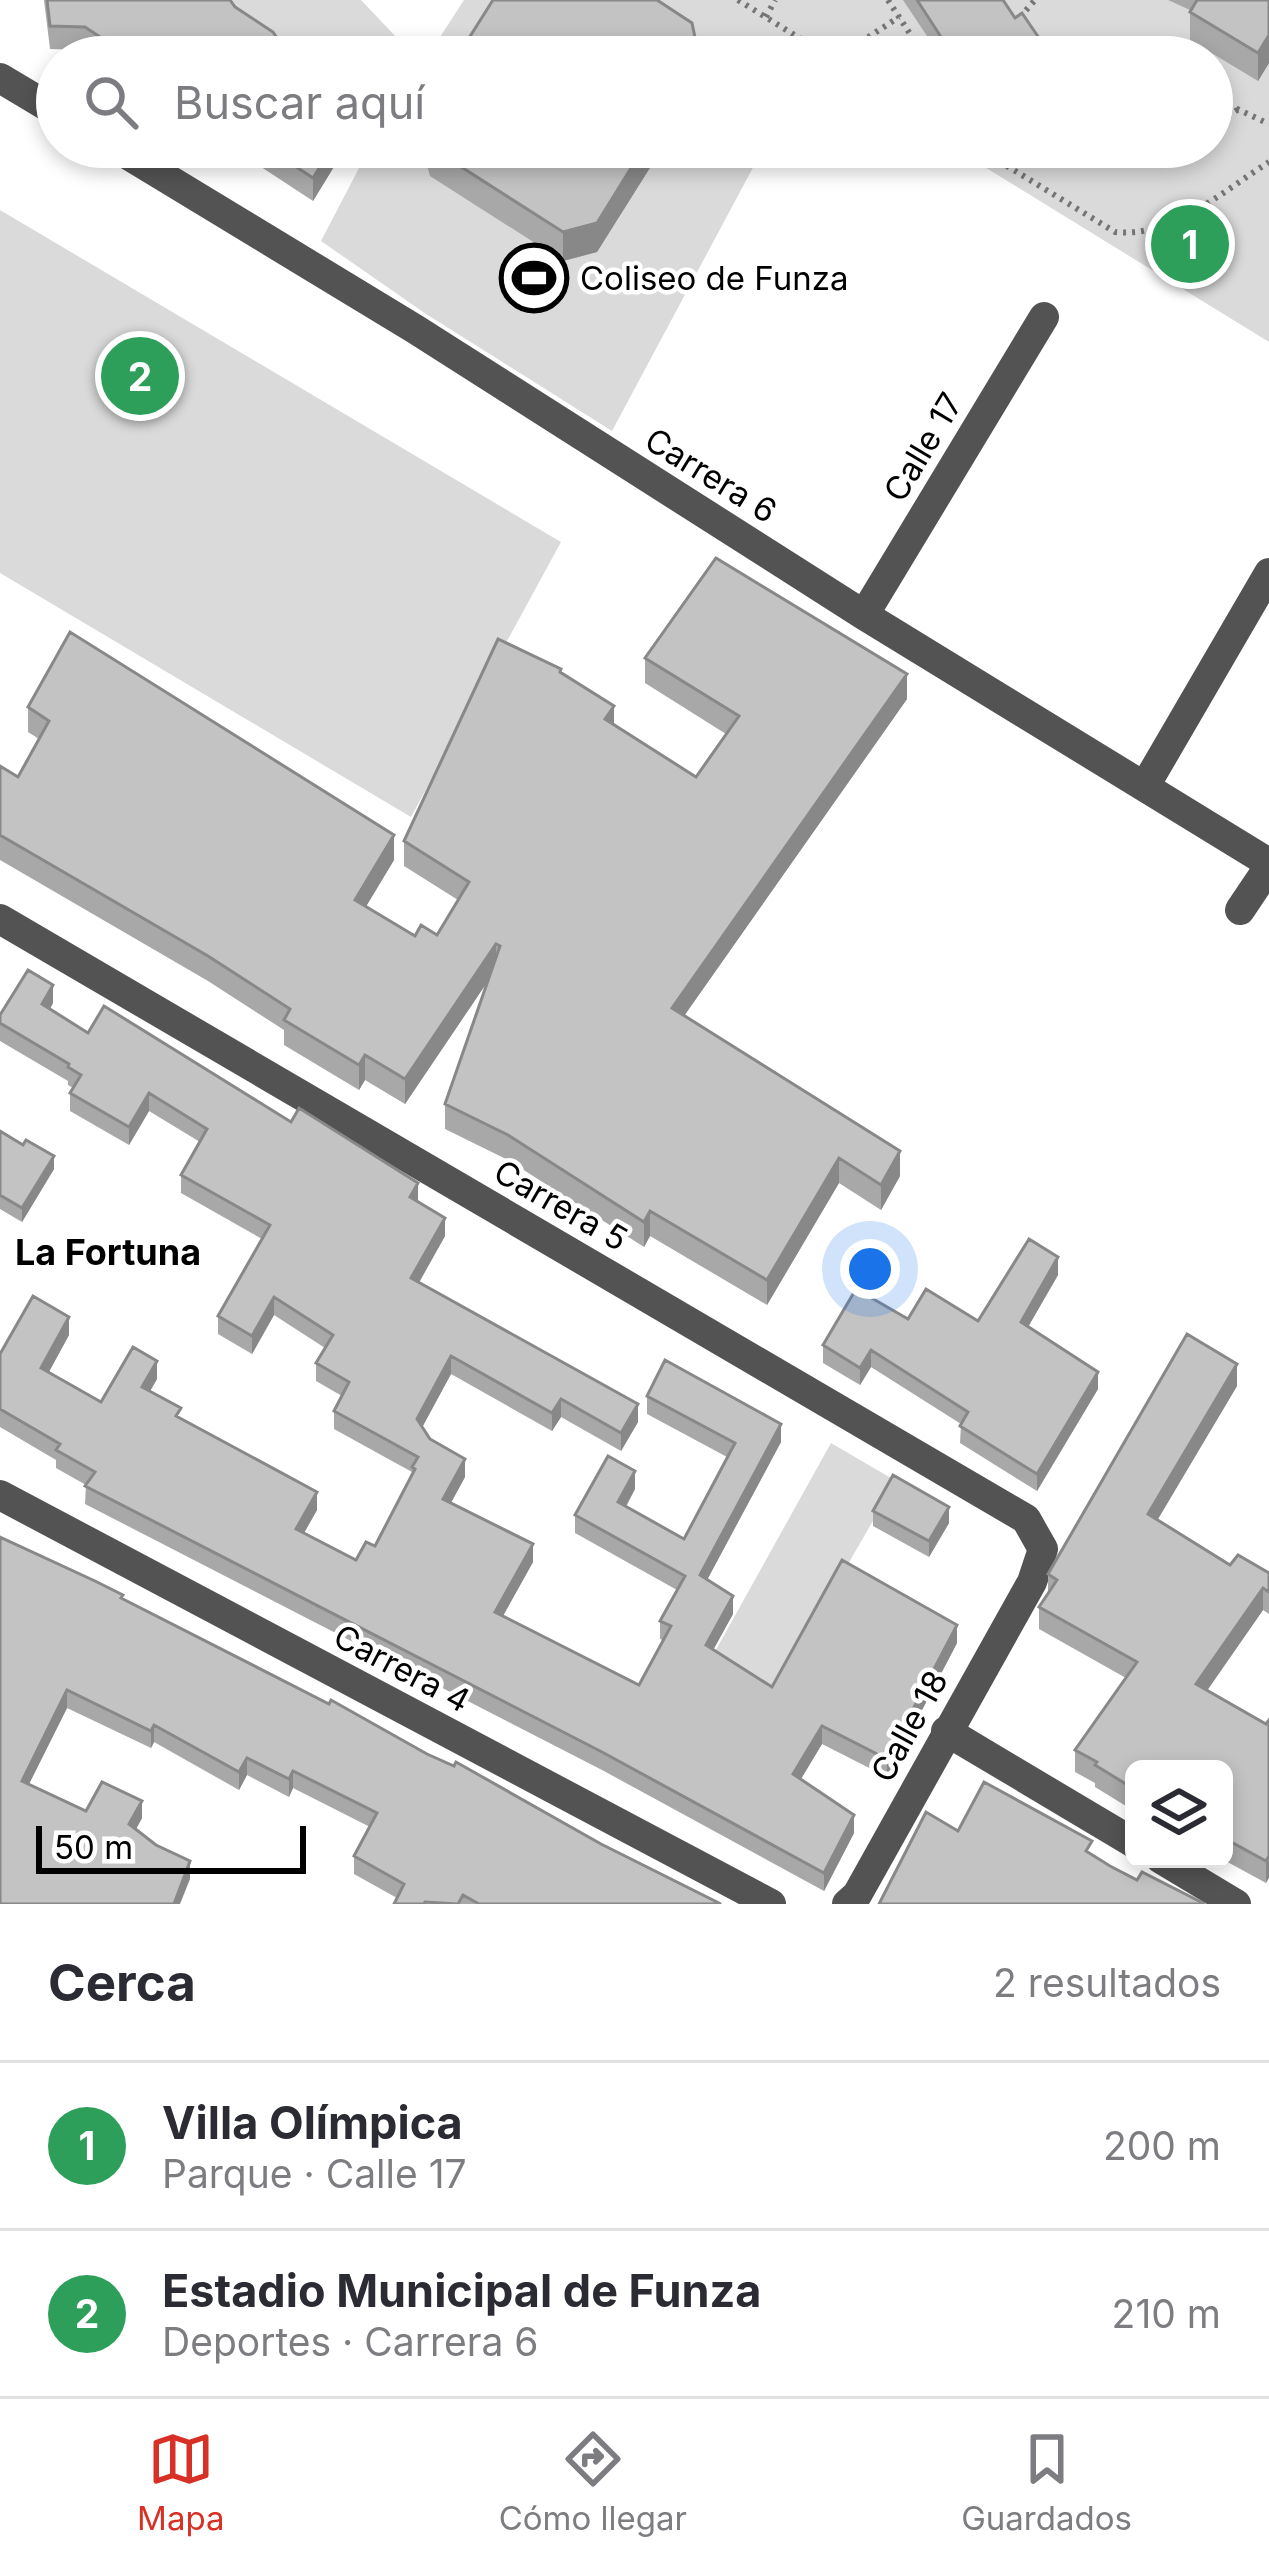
<!DOCTYPE html>
<html lang="es">
<meta charset="utf-8">
<style>
:root{--surface:#fff;--page:#f2f2f3;--text:#2b2b33;--muted:#7c7c81;--line:#e1e1e2;--accent:#d93025}
body{margin:0;font-family:Inter,sans-serif;background:var(--page);color:var(--text)}
.controls{position:absolute;right:36px;bottom:36px;display:grid;overflow:hidden;border-radius:18px;box-shadow:0 6px 18px #0003}
.controls button{width:108px;height:108px;display:grid;place-items:center;padding:0;border:0;border-bottom:3px solid var(--line);background:var(--surface);color:var(--text);font:60px sans-serif}
.scale{position:absolute;left:36px;bottom:30px;width:270px;box-sizing:border-box;padding-left:12px;border:6px solid #000;border-top:0;font-size:33px;line-height:42px;white-space:nowrap;color:#000;-webkit-text-stroke:9px #fff;paint-order:stroke}
.you{position:absolute;left:870px;top:1269px;width:42px;height:42px;margin:-30px;border:9px solid #fff;border-radius:50%;background:#1a73e8;box-shadow:0 0 0 18px #1a73e833}
.badge{display:grid;place-items:center;width:78px;height:78px;border-radius:50%;background:var(--accent);color:#fff;font-size:39px;font-weight:700}
.pin{position:absolute;translate:-50% -50%;border:6px solid #fff;box-shadow:0 3px 12px #0006}
.list{margin:0;padding:0;list-style:none}
h2{display:flex;justify-content:space-between;align-items:center;height:156px;margin:0;padding:0 48px;font-size:51px}
h2 small{font-size:39px;font-weight:400;color:var(--muted)}
.list li{display:grid;grid-template-columns:78px 1fr auto;gap:36px;align-items:center;box-sizing:border-box;height:168px;padding:0 48px;border-top:3px solid var(--line)}
.list b{display:block;font-size:45px;white-space:nowrap}
.list p{margin:0;font-size:39px;white-space:nowrap;color:var(--muted)}
.list em{font-size:39px;font-style:normal;color:var(--muted)}
.icon{flex:none;width:66px;height:66px;fill:none;stroke:currentColor;stroke-width:2;stroke-linecap:round;stroke-linejoin:round}
.map{position:relative;flex:none;width:1269px;height:1904px;overflow:hidden}
.search{position:absolute;background:var(--surface);box-shadow:0 6px 18px #0003;left:36px;right:36px;top:36px;height:132px;display:flex;align-items:center;gap:30px;box-sizing:border-box;padding:0 42px;border-radius:66px;color:var(--muted);font-size:45px}
.sheet{height:492px;background:var(--surface)}
nav{display:flex;justify-content:space-around;align-items:center;box-sizing:border-box;height:168px;border-top:3px solid var(--line);background:var(--surface);font-size:33px;color:var(--muted)}
nav a{display:grid;justify-items:center;gap:6px}
nav .on{color:var(--accent)}
.map>svg:first-child{display:block}
.green{fill:#dadada}
.lines{fill:none;stroke-linecap:round;stroke-linejoin:round}
.path{stroke:#757575;stroke-width:6;stroke-dasharray:3 6;stroke-linecap:butt}
.minor{stroke:#535353;stroke-width:30}
.wall{fill:#a8a8a8}
.shaded-wall{fill:#888}
.building{fill:#c3c3c3;stroke:#888;stroke-width:3}
.labels{text-anchor:middle;dominant-baseline:central;stroke-width:9;stroke-linejoin:round;paint-order:stroke}
.poi-label{font-size:33px;fill:#000;stroke:#fff;text-anchor:start}
.street-label{font-size:33px;fill:#000;stroke:#fff}
.neighbourhood-label{font-size:36px;font-weight:bold;fill:#000;stroke:#fff}
</style>
<div class="map">
<svg width="1269" height="1904" viewBox="0 0 1269 1904">
<rect width="100%" height="100%" fill="#fff"/>
<!-- green -->
<path class="green" d="M229 0H361L398 39 379 57H283Z
M464 0H1269V342L952 147H1212V57H427Z
M370 147H764L612 431 426 314 321 241Z
M0 210 561 542 411 817 0 573Z
M831 1443 896 1481 770 1699 708 1664Z"/>
<g class="lines">
<!-- path -->
<path class="path" d="M738 0 830 57
M888 0 925 57
M766 17 775 0
M1020 17 1035 0
M838 57 899 17
M1063 57 1089 40 1126 57
M1212 97 1269 124
M1212 125 1239 109
M976 147 1115 232C1172 238 1223 191 1269 162
M1005 165 1040 147"/>
<!-- minor -->
<path class="minor" d="M0 78 57 112
M115 147 415 329 864 615 1269 863
M864 615 1044 317
M1145 786 1269 573
M1240 910 1269 867
M0 919 1026 1519 1043 1549 1032 1582 857 1895 847 1904
M0 1495 771 1904
M946 1731 1134 1843
M1161 1859 1236 1904"/>
</g>
<!-- wall -->
<path class="wall" d="M44 0H230L290 57H95L85 50 50 49Z
M903 0H1003L1039 57H941Z
M1168 0H1269V63L1258 81 1190 40V10Z
M231 147H346L313 201Z
M422 147H663L597 252 563 261 430 176Z
M645 658 907 699 684 1016 900 1176 881 1210 839 1183 767 1305 650 1236 644 1247 508 1160 445 1129V1104L488 981 405 1104 365 1080 359 1090 284 1045V1030L208 981 0 860V766L18 777 39 739 28 732V707L394 860 366 906 415 936 437 935 458 900 404 866V841L561 673 614 725 696 777 726 734 645 683Z
M53 1003 50 1009 88 1033 418 1202 445 1236 419 1283 638 1422 621 1451 561 1417 552 1431 451 1374 422 1427 430 1439 465 1477 451 1503 533 1562 503 1616 639 1685 663 1640 660 1639V1621L677 1590 575 1533V1515L635 1489 626 1507 684 1539 727 1457 647 1414V1396L781 1442 707 1580 733 1614 713 1650 772 1687 957 1643 887 1777 822 1744 801 1779 854 1833 824 1891 602 1770 85 1504 86 1485 56 1468V1460L0 1427V1354L69 1335 49 1372 101 1402 157 1379 150 1391 181 1419 317 1510 304 1533 356 1560 375 1546 412 1475V1472L334 1429V1411L342 1396 316 1381V1363L325 1348 274 1315 252 1354 218 1334V1316L262 1239 181 1193V1175L200 1142 149 1111 129 1145 70 1111V1093L73 1088 68 1085V1081L0 1041V1015Z
M0 1131 23 1145 54 1169 22 1222 0 1209Z
M1058 1275 1028 1327 1098 1389 1037 1491 960 1443 961 1424 871 1367 860 1385 823 1363V1345L908 1319 978 1321Z
M1237 1386 1157 1520 1230 1565 1269 1573V1614L1263 1610 1207 1691 1266 1724V1883L1222 1859H1224V1769H1134V1811L1095 1787V1783L1075 1772V1750L1126 1678 1039 1629V1607L1048 1594V1574Z
M873 1511 949 1523 929 1557 873 1526Z
M0 1537 601 1844 721 1904H394L397 1898 354 1874V1856L370 1827 293 1788 289 1797 247 1775 239 1790 154 1742 151 1748 67 1708 29 1784 86 1811 142 1818 136 1829 190 1879 0 1904Z"/>
<!-- shaded-wall -->
<path class="shaded-wall" d="M1269 35V63L1258 81V53Z
M1039 38V57H1011Z
M332 147H346L313 201V178Z
M644 147H663L597 252 563 261V232Z
M907 674V699L672 1033V1008Z
M614 706V730L605 719Z
M394 835V860L355 925V900Z
M496 944V969L405 1104V1079Z
M53 985V1003L42 1022V1004Z
M365 1055V1080L359 1090V1065Z
M149 1093V1111L129 1145V1127Z
M900 1151V1176L881 1210V1185Z
M54 1156V1169L22 1222V1208Z
M839 1158V1183L767 1305V1280Z
M418 1183V1201L410 1215V1197Z
M650 1211V1236L644 1247V1222Z
M445 1218V1236L411 1296V1278Z
M1058 1257V1275L1021 1339V1322Z
M274 1297V1315L252 1354V1336Z
M69 1317V1335L41 1386V1368Z
M871 1350V1367L860 1385V1368Z
M451 1356V1374L417 1437V1419Z
M157 1361V1379L142 1405V1387Z
M1237 1364V1386L1148 1536V1514Z
M1098 1372V1389L1037 1491V1474Z
M561 1399V1417L552 1431V1413Z
M638 1404V1422L621 1451V1433Z
M781 1424V1442L700 1593V1575Z
M465 1459V1477L443 1517V1499Z
M635 1471V1489L618 1520V1502Z
M317 1492V1510L296 1547V1529Z
M949 1507V1523L929 1557V1541Z
M533 1544V1562L495 1630V1612Z
M1263 1588V1610L1196 1706V1684Z
M733 1596V1614L706 1663V1645Z
M957 1625V1643L887 1777V1759Z
M67 1690V1708L22 1798V1781Z
M154 1725V1742L151 1748V1731Z
M822 1726V1744L793 1792V1774Z
M247 1758V1775L239 1790V1772Z
M293 1771V1788L289 1797V1779Z
M142 1801V1818L129 1842V1824Z
M854 1815V1833L824 1891V1873Z
M1269 1856V1878L1266 1883V1861Z
M190 1861V1879L180 1904H174Z"/>
<!-- building -->
<path class="building" d="M47 0H230L235 7 273 32 290 57H130L85 27 50 26Z
M493 0H657L692 23 699 57H457Z
M917 0H1003L1015 18 1022 13 1039 38 1011 57H959L946 38 943 40Z
M1197 0H1269V35L1258 53 1190 12Z
M266 147H332L313 178Z
M430 147H644L597 223 563 232Z
M716 558 907 674 672 1008 900 1151 881 1185 839 1158 767 1280 650 1211 644 1222 508 1135 445 1104 500 946 496 944 405 1079 365 1055 359 1065 284 1020 290 1009 208 956 0 835V766L18 777 49 721 28 707 70 632 394 835 355 900 415 936 421 925 437 935 469 882 404 841 498 639 561 669 560 672 614 706 605 719 696 777 739 716 645 658Z
M28 970 53 985 42 1004 88 1033 104 1006 291 1122 299 1108 418 1183 410 1197 445 1218 411 1278 638 1404 621 1433 561 1399 552 1413 451 1356 417 1419 430 1439 465 1459 443 1499 533 1544 495 1612 639 1685 671 1626 660 1621 685 1576 575 1515 608 1456 635 1471 618 1502 684 1539 735 1443 647 1396 665 1360 781 1424 700 1575 733 1596 706 1645 772 1687 842 1560 957 1625 887 1759 822 1726 793 1774 854 1815 824 1873 602 1752 85 1486 95 1472 56 1450 60 1444 0 1409V1354L33 1296 69 1317 41 1368 101 1402 133 1347 157 1361 142 1387 181 1408 176 1416 317 1492 296 1529 356 1560 366 1542 375 1546 415 1469 412 1467 418 1457 334 1411 349 1382 316 1363 333 1335 274 1297 252 1336 218 1316 270 1225 181 1175 207 1129 149 1093 129 1127 70 1093 81 1075 68 1067 69 1064 0 1023V1015Z
M0 1131 23 1145 26 1140 54 1156 22 1208 0 1195Z
M1029 1239 1058 1257 1021 1322 1098 1372 1037 1474 960 1426 968 1412 871 1350 860 1368 823 1345 856 1289 908 1319 926 1289 978 1321Z
M1187 1334 1237 1364 1148 1514 1230 1565 1238 1555 1269 1573V1592L1263 1588 1196 1684 1266 1724 1269 1720V1856L1266 1861 1224 1838V1769H1134V1789L1095 1765 1097 1762 1075 1750 1137 1662 1039 1607 1057 1580 1048 1574Z
M893 1475 949 1507 929 1541 873 1511Z
M0 1537 95 1581 123 1595 121 1598 329 1704 331 1700 427 1754 454 1766 456 1762 601 1844 721 1904H479L463 1895 458 1904 425 1902 424 1904H394L404 1884 354 1856 377 1813 293 1771 289 1779 247 1758 239 1772 154 1725 151 1731 67 1690 22 1781 86 1811 102 1782 142 1801 129 1824 156 1845 190 1861 174 1904H0Z
M984 1782 1092 1841 1086 1851 1110 1866 1137 1880 1142 1872 1205 1904H879L926 1812 958 1831Z"/>
<!-- icons -->
<defs>
<symbol id="stadium-ring" viewBox="-11 -11 22 22"><circle r="9.5" fill="#fff" stroke="#000" stroke-width="1.5"/><path d="M0-5a6.5 5 0 1 0 0 10a6.5 5 0 1 0 0-10ZM-3.5-1.8h7v3.6h-7Z" fill="#000"/></symbol>
</defs>
<g fill-rule="evenodd">
<use href="#stadium-ring" x="496" y="240" width="76" height="76"/>
</g>
<g class="labels">
<!-- poi labels -->
<g class="poi-label">
<text x="580" y="278">Coliseo de Funza</text>
</g>
<!-- street labels -->
<g class="street-label">
<text transform="translate(923 447) rotate(-59)">Calle 17</text>
<text transform="translate(711 475) rotate(32)">Carrera 6</text>
<text transform="translate(561 1205) rotate(30)">Carrera 5</text>
<text transform="translate(402 1668) rotate(28)">Carrera 4</text>
<text transform="translate(909 1726) rotate(-61)">Calle 18</text>
</g>
<!-- neighbourhood labels -->
<g class="neighbourhood-label">
<text x="108" y="1252">La Fortuna</text>
</g>
</g>
</svg>
<div class="controls">
<button><svg class="icon" aria-label="layers" viewBox="0 0 24 24"><path d="M12 4l9 5-9 5-9-5zM3 14l9 5 9-5"/></svg></button>
</div>
<div class="scale">50 m</div>
<div class="you"></div>
<div class="pin badge" style="left:1190px;top:244px;background:#2e9e5b">1</div>
<div class="pin badge" style="left:140px;top:376px;background:#2e9e5b">2</div>
<div class="search"><svg class="icon" aria-label="search" viewBox="0 0 24 24"><circle cx="10" cy="10" r="6"/><path d="M15 15l6 6"/></svg>Buscar aquí</div>
</div>
<section class="sheet">
<h2>Cerca<small>2 resultados</small></h2>
<ul class="list">
<li><span class="badge" style="background:#2e9e5b">1</span><div><b>Villa Olímpica</b><p>Parque · Calle 17</p></div><em>200 m</em></li>
<li><span class="badge" style="background:#2e9e5b">2</span><div><b>Estadio Municipal de Funza</b><p>Deportes · Carrera 6</p></div><em>210 m</em></li>
</ul>
</section>
<nav>
<a class="on"><svg class="icon" aria-label="map" viewBox="0 0 24 24"><path d="M3 6l6-2 6 2 6-2v14l-6 2-6-2-6 2zM9 4v14M15 6v14"/></svg>Mapa</a>
<a><svg class="icon" aria-label="directions" viewBox="0 0 24 24"><path d="M12 3l9 9-9 9-9-9zM9 14v-3h6M13 9l2 2-2 2"/></svg>Cómo llegar</a>
<a><svg class="icon" aria-label="saved" viewBox="0 0 24 24"><path d="M7 4h10v16l-5-4-5 4z"/></svg>Guardados</a>
</nav>
